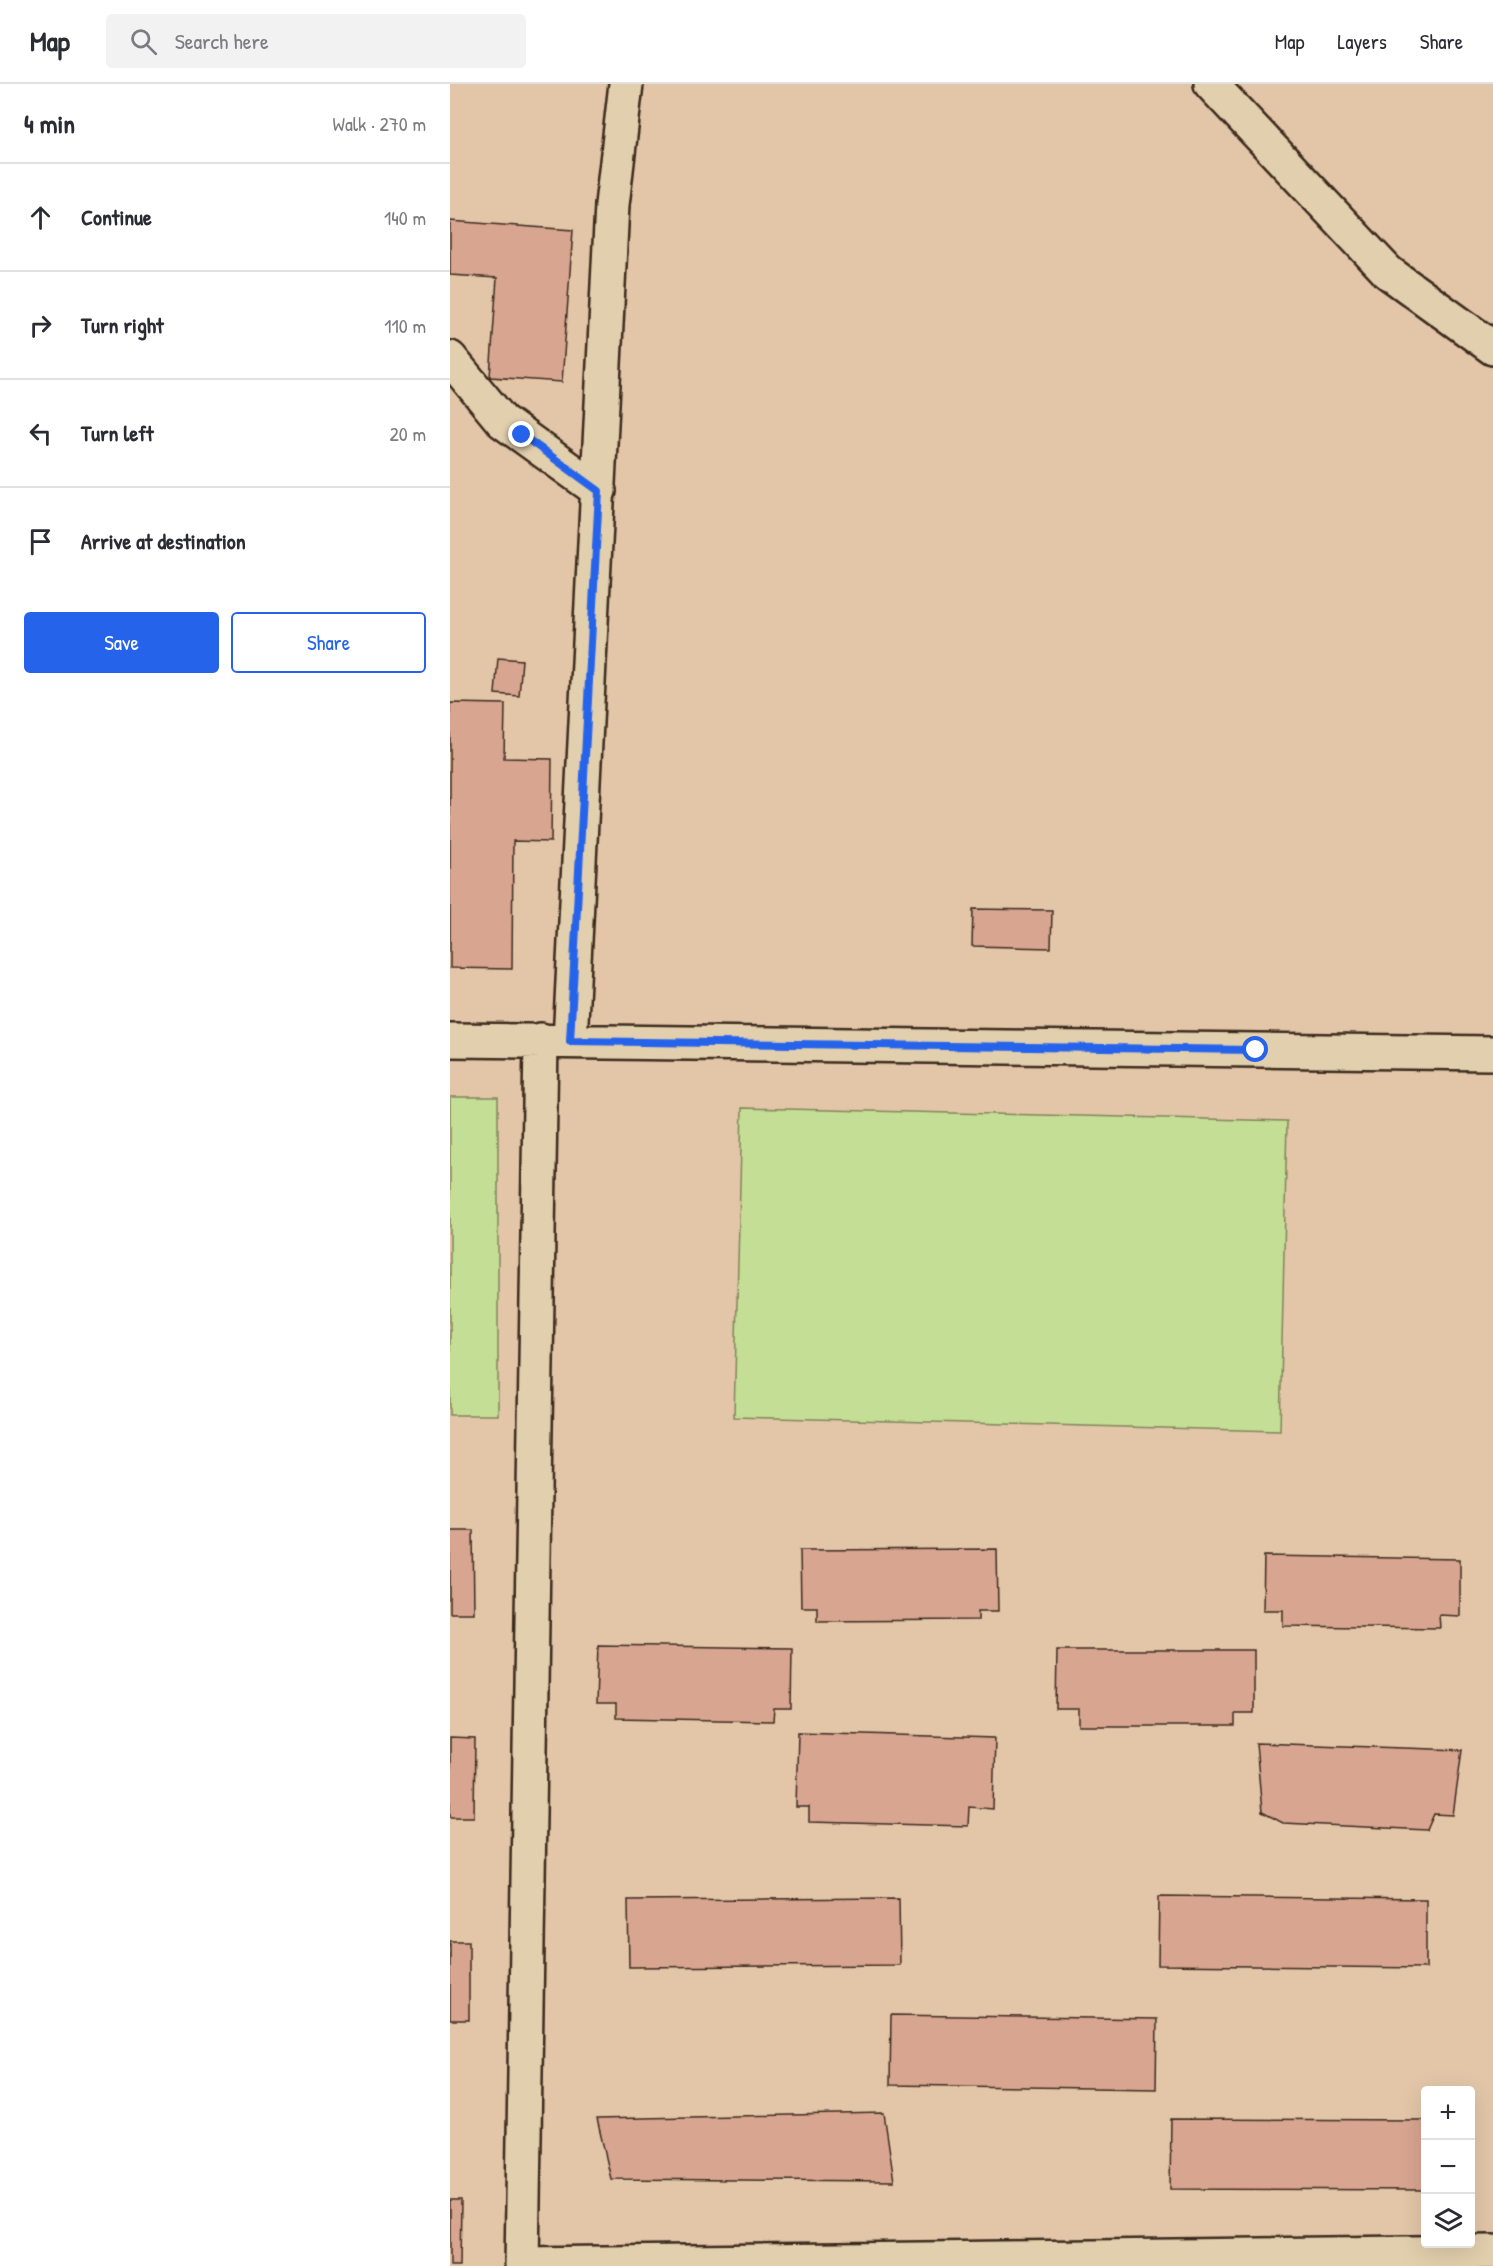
<!DOCTYPE html>
<meta charset="utf-8">
<style>
:root{--surface:#fff;--page:#f2f2f3;--text:#2b2b33;--muted:#7c7c81;--line:#e1e1e2;--accent:#2563eb}
body{margin:0;font-family:"Patrick Hand",sans-serif;background:var(--page);color:var(--text)}
.controls{position:absolute;right:18px;bottom:18px;display:grid;overflow:hidden;border-radius:6px;box-shadow:0 6px 24px #0002}
.controls button{width:54px;height:54px;display:grid;place-items:center;padding:0;border:0;border-bottom:2px solid var(--line);background:var(--surface);color:var(--text);font:30px sans-serif}
.stop{position:absolute;width:18px;height:18px;margin:-14px;border:4px solid #2563eb;border-radius:50%;background:#fff}
.stop.end{background:#2563eb;border-color:#fff;box-shadow:0 2px 6px #0008}
.list{margin:0;padding:0;list-style:none}
h2{display:flex;justify-content:space-between;align-items:center;height:78px;margin:0;padding:0 24px;font-size:26px}
h2 small{font-size:20px;font-weight:400;color:var(--muted)}
.list li{display:grid;grid-template-columns:39px 1fr auto;gap:18px;align-items:center;box-sizing:border-box;height:108px;padding:0 24px;border-top:2px solid var(--line)}
.list b{display:block;font-size:22px;white-space:nowrap}
.list em{font-size:20px;font-style:normal;color:var(--muted)}
.actions{display:flex;gap:12px;padding:18px 24px}
.actions a{flex:1;padding:14px 0;border:2px solid var(--accent);border-radius:6px;text-align:center;font-size:21px;color:var(--accent)}
.actions .main{background:var(--accent);color:#fff}
.icon{flex:none;width:33px;height:33px;fill:none;stroke:currentColor;stroke-width:2;stroke-linecap:round;stroke-linejoin:round}
.map{position:relative;flex:none;width:1043px;height:2182px;overflow:hidden}
header{display:flex;align-items:center;gap:36px;box-sizing:border-box;height:84px;padding:0 30px;background:var(--surface);border-bottom:2px solid var(--line)}
header strong{font-size:28px}
nav{display:flex;gap:33px;margin-inline-start:auto;font-size:21px}
.search{width:420px;height:54px;background:var(--page);display:flex;align-items:center;gap:15px;box-sizing:border-box;padding:0 21px;border-radius:6px;color:var(--muted);font-size:22px}
main{display:flex}
aside{flex:1;background:var(--surface)}
.map>svg:first-child{display:block}
.green{fill:#c4de95;stroke:#80845a;stroke-width:1.5}
.building{fill:#d8a591;stroke:#3b2a1e;stroke-width:1.5}
.lines{fill:none;stroke-linecap:round;stroke-linejoin:round}
.minor-casing{stroke:#3b2a1e;stroke-width:38}
.minor{stroke:#e2cfad;stroke-width:33}
.route{stroke:#2563eb;stroke-width:8}
</style>
<header>
<strong>Map</strong>
<div class="search"><svg class="icon" aria-label="search" viewBox="0 0 24 24"><circle cx="10" cy="10" r="6"/><path d="M15 15l6 6"/></svg>Search here</div>
<nav><a>Map</a><a>Layers</a><a>Share</a></nav>
</header>
<main>
<aside>
<h2>4 min<small>Walk · 270 m</small></h2>
<ul class="list">
<li><svg class="icon" aria-label="ahead" viewBox="0 0 24 24"><path d="M12 20V5M6 11l6-6 6 6"/></svg><div><b>Continue</b></div><em>140 m</em></li>
<li><svg class="icon" aria-label="right" viewBox="0 0 24 24"><path d="M7 20v-9h11M14 6l5 5-5 5"/></svg><div><b>Turn right</b></div><em>110 m</em></li>
<li><svg class="icon" aria-label="left" viewBox="0 0 24 24"><path d="M17 20v-9H6M10 6l-5 5 5 5"/></svg><div><b>Turn left</b></div><em>20 m</em></li>
<li><svg class="icon" aria-label="arrive" viewBox="0 0 24 24"><path d="M6 21V4h12l-3 4 3 4H6"/></svg><div><b>Arrive at destination</b></div></li>
</ul>
<div class="actions"><a class="main">Save</a><a>Share</a></div>
</aside>
<div class="map">
<svg width="1043" height="2182" viewBox="0 0 1043 2182">
<rect width="100%" height="100%" fill="#e3c6a8"/>
<filter id="ink" filterUnits="userSpaceOnUse"><feTurbulence type="fractalNoise" baseFrequency=".0167" numOctaves="2"/><feDisplacementMap in="SourceGraphic" scale="12" xChannelSelector="R" yChannelSelector="G"/><feConvolveMatrix kernelMatrix="1 2 1 2 8 2 1 2 1" color-interpolation-filters="sRGB"/></filter>
<g filter="url(#ink)">
<!-- green -->
<path class="green" d="M0 1013H48V1331H0Z
M292 1024 837 1037 830 1347 284 1333Z"/>
<!-- building -->
<path class="building" d="M0 137 123 146 112 298 40 293 47 194 0 191Z
M48 574 72 576 69 612 45 610Z
M0 619 55 620 54 674 102 675 101 758 63 757 62 885 0 884Z
M523 825 602 826 601 864 522 862Z
M0 1446H23L24 1529H0Z
M547 1465 548 1527H528V1536L367 1537V1523H351L350 1466Z
M814 1472 1010 1475V1532L989 1531 990 1544 833 1542V1526H813Z
M148 1561 342 1564 341 1625H324L323 1637 166 1634V1620H146Z
M607 1566H804V1629H785V1642H629V1625H606Z
M348 1648 545 1654 543 1725 519 1723 518 1742 359 1738V1723H346Z
M0 1654 25 1655 24 1733H0Z
M806 1659 1012 1666 1003 1731 984 1730 977 1746 833 1739 812 1728Z
M709 1812 976 1815V1884L708 1881Z
M449 1814 450 1881 179 1883 178 1816Z
M0 1857H19V1936H0Z
M441 1931 707 1935 706 2005 440 2001Z
M434 2029 444 2097 161 2095 147 2035Z
M721 2035 976 2036V2106L720 2105Z
M0 2116H11L10 2182H0Z"/>
<g class="lines">
<defs>
<path id="minor" d="M761 0 938 188 1043 264
M0 274 52 337 149 407
M0 956 1043 969
M120 957 162 121 176 0
M72 2180 1043 2168
M72 2182 91 956"/>
</defs>
<!-- minor casing -->
<use href="#minor" class="minor-casing"/>
<!-- minor -->
<use href="#minor" class="minor"/>
</g>
</g>
<g class="lines" filter="url(#ink)">
<!-- route -->
<path class="route" d="M72 351 149 407 120 957 806 966"/>
</g>
</svg>
<div class="controls">
<button>+</button>
<button>−</button>
<button><svg class="icon" aria-label="layers" viewBox="0 0 24 24"><path d="M12 4l9 5-9 5-9-5zM3 14l9 5 9-5"/></svg></button>
</div>
<div class="stop" style="left:806px;top:966px"></div>
<div class="stop end" style="left:72px;top:351px"></div>
</div>
</main>
